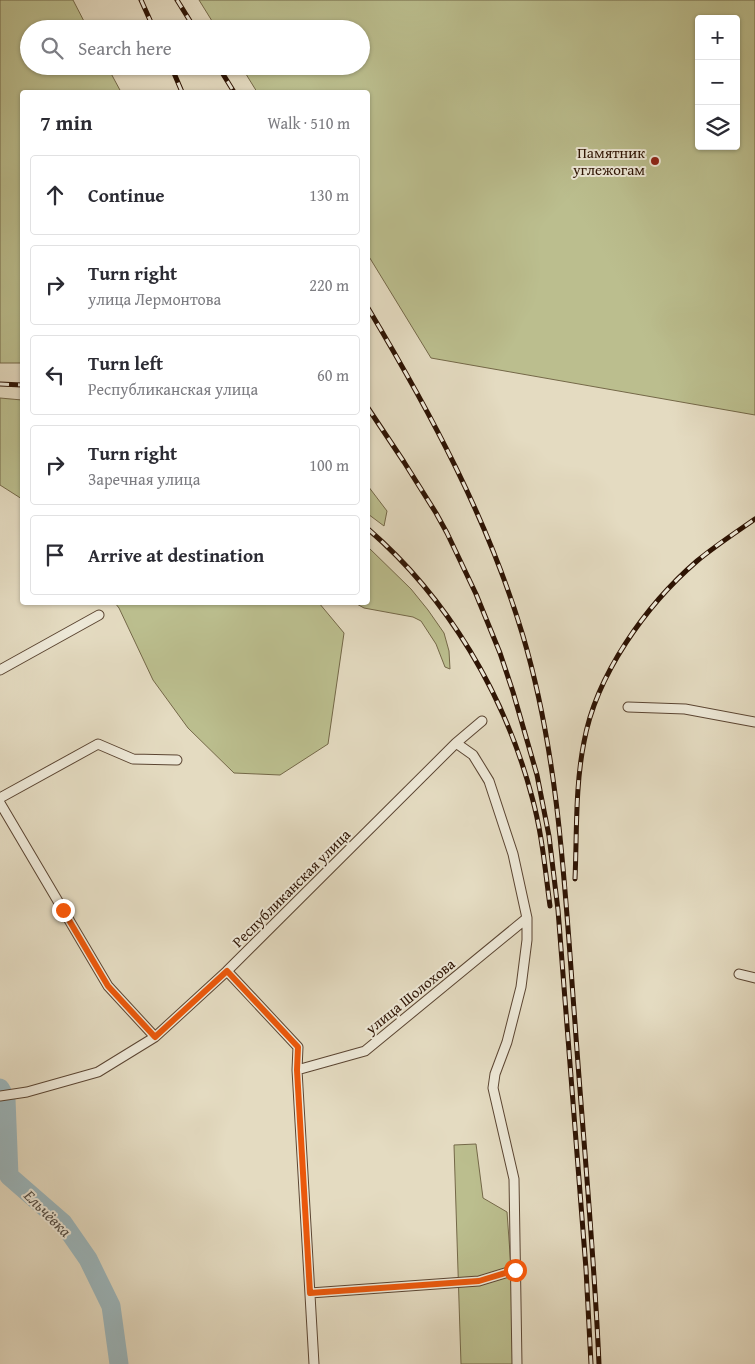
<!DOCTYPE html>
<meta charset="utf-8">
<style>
:root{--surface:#fff;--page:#f2f2f3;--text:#2b2b33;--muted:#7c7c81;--line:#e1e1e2}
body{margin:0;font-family:"Gentium Book Plus",serif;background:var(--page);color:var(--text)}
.controls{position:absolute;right:15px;top:15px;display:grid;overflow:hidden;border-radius:5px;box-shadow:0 1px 4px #0004}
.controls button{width:45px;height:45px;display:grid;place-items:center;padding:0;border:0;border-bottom:1px solid var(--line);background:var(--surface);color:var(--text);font:25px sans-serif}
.stop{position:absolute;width:15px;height:15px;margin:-11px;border:4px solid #ea580c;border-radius:50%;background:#fff}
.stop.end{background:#ea580c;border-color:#fff;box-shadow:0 1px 5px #0008}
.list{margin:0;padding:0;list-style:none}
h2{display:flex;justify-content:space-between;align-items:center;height:65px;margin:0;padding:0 20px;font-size:21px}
h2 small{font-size:16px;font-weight:400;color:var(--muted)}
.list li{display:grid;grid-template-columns:32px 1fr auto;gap:15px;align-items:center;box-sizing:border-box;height:80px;margin:0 10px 10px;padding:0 10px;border:1px solid var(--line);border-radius:5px}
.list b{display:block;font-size:19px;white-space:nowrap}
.list p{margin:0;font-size:16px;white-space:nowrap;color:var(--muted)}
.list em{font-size:16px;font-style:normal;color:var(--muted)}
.icon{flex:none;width:28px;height:28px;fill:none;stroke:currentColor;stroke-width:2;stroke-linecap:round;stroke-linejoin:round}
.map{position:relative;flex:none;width:755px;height:1364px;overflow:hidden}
.search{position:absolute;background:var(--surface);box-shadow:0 1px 4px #0004;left:20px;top:20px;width:350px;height:55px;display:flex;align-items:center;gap:12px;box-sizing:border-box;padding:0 18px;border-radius:28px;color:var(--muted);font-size:19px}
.panel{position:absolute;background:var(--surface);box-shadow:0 1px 4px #0004;left:20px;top:90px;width:350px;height:515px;border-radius:5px}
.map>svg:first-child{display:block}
.green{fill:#bbbe8e;stroke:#746848;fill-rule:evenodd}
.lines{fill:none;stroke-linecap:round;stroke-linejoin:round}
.river{stroke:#9cb8bf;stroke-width:19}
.street-casing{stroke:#5b4532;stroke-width:11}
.street{stroke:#ede8d7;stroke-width:9}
.rail-casing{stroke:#2d1303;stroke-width:5}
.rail{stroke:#ede8d7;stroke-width:3;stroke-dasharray:9;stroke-linecap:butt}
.route{stroke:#ea580c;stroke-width:6}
.poi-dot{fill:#8f2418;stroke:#ede8d7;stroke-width:2}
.labels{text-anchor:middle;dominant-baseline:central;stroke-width:4;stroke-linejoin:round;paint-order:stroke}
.poi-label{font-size:15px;fill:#2d1303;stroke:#ede8d7;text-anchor:end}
.street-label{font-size:15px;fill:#2d1303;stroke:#ede8d7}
.water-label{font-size:16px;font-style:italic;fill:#544d45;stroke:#ede8d7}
</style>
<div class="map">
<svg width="755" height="1364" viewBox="0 0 755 1364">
<rect width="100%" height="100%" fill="#e4dbc1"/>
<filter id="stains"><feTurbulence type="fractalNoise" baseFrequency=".004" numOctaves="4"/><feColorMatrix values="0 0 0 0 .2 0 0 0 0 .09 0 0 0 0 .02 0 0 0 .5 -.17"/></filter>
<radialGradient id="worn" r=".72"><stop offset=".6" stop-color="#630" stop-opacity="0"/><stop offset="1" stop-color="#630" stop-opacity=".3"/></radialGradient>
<!-- green -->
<path class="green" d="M0 0H73L88 29H29V66H107L121 92H22V363H0Z
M199 0H755V415L431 358 368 255V92H257L241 66H361V29H217ZM699 19H736V146H699Z
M0 398 22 400V499L0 485Z
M368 486 387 511 384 526 368 514Z
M368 547 411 589 428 610 444 633 449 651 450 669 445 667 436 644 421 621 413 617 364 608 355 603 368 602Z
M115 603H319L344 633 328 744 280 775 234 773 188 728 153 680 119 608Z
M476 1144 483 1198 507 1212 517 1350 516 1364H461L454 1145Z"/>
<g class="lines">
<!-- river -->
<path class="river" d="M0 1088 6 1099 9 1176 63 1223 88 1259 111 1306 119 1364"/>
<defs>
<path id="street" d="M0 670 99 615
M628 707 685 709 755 722
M456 743 473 755 489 781 513 854 527 918V940L521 987 507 1042 495 1074 493 1088 514 1179 517 1364
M0 798 98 744 133 759 177 760
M0 803 108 986 155 1037
M227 971 298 1047 297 1070 314 1364
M739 974 755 978
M297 1070 365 1051 527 918
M0 1096 27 1092 98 1072 155 1037 227 971 456 743 482 721
M310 1293 479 1281 515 1270"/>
</defs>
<!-- street casing -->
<use href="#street" class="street-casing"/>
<!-- street -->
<use href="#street" class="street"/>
<defs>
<path id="rail" d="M141 0 154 29
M177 0 195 29
M171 66 182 92
M218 66 234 92
M368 308C430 412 488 519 523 636 560 761 565 893 575 1023 583 1137 594 1250 599 1364
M0 384 22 385
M368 408 404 462 436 513 447 533 476 594 500 653 513 692 537 775 549 836 558 910 586 1269 591 1364
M368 529C448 598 505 695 532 797 542 833 545 869 550 906
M575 879C577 834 575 787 584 742 596 675 646 605 697 561 715 546 735 533 755 519"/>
</defs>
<!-- rail casing -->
<use href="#rail" class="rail-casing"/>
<!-- rail -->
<use href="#rail" class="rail"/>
</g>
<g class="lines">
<!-- route -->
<path class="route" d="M63 910 108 986 155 1037 227 971 298 1047 297 1070 310 1293 479 1281 515 1270"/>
</g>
<!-- markers -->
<circle class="poi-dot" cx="655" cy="161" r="5"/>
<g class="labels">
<!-- poi labels -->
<g class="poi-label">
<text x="645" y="152">Памятник<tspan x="645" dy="17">углежогам</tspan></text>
</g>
<!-- street labels -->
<g class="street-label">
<text transform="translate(291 888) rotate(-45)">Республиканская улица</text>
<text transform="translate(410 996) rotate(-39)">улица Шолохова</text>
</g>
<!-- water labels -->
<g class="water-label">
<text transform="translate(48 1213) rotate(45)">Ельчёвка</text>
</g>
</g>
<rect width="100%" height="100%" filter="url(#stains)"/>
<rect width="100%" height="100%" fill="url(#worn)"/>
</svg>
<div class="controls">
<button>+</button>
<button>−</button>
<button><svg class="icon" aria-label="layers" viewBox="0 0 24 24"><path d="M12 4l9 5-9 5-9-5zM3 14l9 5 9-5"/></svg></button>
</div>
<div class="stop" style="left:515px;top:1270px"></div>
<div class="stop end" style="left:63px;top:910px"></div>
<div class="search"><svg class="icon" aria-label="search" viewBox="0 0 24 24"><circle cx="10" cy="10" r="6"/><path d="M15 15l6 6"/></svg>Search here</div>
<section class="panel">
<h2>7 min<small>Walk · 510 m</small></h2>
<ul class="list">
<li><svg class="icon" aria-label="ahead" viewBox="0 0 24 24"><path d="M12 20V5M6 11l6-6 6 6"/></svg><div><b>Continue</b></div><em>130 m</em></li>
<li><svg class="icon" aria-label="right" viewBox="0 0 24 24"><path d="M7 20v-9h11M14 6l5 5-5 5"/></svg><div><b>Turn right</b><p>улица Лермонтова</p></div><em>220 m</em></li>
<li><svg class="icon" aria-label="left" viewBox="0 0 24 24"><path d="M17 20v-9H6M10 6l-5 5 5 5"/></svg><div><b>Turn left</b><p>Республиканская улица</p></div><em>60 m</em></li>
<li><svg class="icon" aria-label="right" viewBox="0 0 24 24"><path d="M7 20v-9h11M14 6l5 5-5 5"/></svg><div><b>Turn right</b><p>Заречная улица</p></div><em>100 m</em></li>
<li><svg class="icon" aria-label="arrive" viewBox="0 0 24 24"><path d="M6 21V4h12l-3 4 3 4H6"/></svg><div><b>Arrive at destination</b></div></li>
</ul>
</section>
</div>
